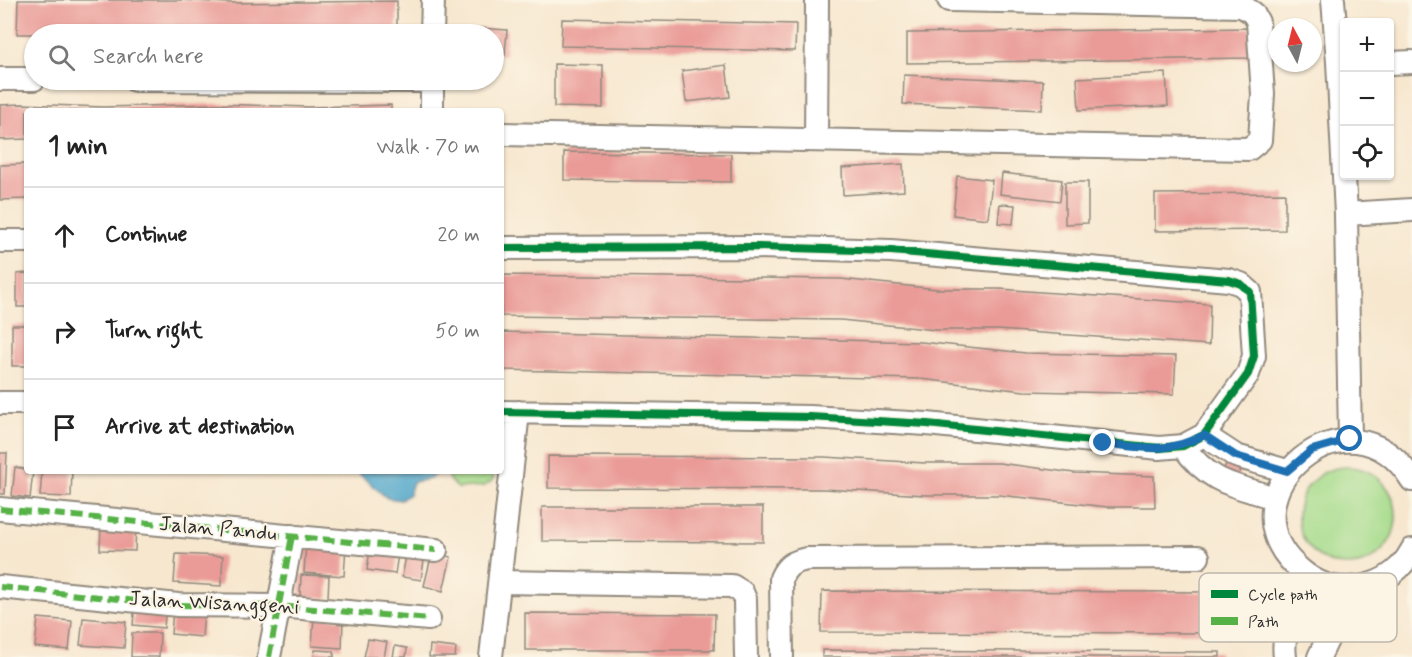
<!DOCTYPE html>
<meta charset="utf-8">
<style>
:root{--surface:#fff;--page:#f6f6f6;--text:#222;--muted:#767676;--line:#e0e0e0}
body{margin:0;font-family:Mynerve,sans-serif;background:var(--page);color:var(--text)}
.controls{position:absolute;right:18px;top:18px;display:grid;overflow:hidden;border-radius:6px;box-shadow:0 2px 4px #0004}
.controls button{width:54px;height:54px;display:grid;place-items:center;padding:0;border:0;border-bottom:2px solid var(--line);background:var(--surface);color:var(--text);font:30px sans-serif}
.compass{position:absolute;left:1268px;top:18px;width:54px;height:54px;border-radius:50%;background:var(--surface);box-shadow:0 2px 4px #0004;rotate:353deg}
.stop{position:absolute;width:18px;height:18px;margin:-14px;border:4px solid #1f6fb2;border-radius:50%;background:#fff}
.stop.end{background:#1f6fb2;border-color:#fff;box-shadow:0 2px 6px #0008}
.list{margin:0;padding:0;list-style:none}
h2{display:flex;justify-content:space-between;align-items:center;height:78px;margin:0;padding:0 24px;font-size:26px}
h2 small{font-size:20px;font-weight:400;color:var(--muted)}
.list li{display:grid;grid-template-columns:39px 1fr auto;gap:18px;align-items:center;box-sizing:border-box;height:96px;padding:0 24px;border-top:2px solid var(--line)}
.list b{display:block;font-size:22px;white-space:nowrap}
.list em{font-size:20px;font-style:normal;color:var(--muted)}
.icon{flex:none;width:33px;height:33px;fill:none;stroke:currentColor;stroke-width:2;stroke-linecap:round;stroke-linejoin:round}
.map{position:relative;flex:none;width:1412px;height:657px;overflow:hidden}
.search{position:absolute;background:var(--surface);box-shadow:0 2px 4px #0004;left:24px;top:24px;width:480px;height:66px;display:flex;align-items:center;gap:15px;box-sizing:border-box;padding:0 21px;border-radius:33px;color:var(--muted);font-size:22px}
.panel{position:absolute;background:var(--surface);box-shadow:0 2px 4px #0004;left:24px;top:108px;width:480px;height:366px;border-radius:6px}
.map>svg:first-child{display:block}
.green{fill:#a6db8c;stroke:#68835c;stroke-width:1.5}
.water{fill:#4da5ca;stroke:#3c687a;stroke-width:1.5}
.building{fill:#ea9b98}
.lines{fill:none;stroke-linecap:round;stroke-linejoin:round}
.street-casing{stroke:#91897d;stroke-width:26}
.street{stroke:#fff;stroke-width:22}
.quiet{stroke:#56b246;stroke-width:6;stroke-dasharray:12 6;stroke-linecap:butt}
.cycleway-casing{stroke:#fcf5e5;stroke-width:11}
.cycleway{stroke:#00873e;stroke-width:8}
.route{stroke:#1f6fb2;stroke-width:8}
.labels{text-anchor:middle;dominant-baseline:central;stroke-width:4.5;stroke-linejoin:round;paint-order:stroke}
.street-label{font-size:21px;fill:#2b2b2b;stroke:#fcf5e5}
.key{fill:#fcf5e5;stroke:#bdb8ad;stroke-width:1.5}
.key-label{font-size:16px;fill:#2b2b2b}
</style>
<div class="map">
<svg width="1412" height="657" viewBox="0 0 1412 657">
<rect width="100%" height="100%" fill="#fcf5e5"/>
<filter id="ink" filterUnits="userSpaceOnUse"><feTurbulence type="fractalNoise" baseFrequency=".0167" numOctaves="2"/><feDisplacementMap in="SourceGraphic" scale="12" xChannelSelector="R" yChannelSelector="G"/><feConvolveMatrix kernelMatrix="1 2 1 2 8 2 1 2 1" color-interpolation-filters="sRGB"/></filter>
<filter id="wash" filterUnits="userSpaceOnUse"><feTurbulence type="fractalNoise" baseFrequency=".008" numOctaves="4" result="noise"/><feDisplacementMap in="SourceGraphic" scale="24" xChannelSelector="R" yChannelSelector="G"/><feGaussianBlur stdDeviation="1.35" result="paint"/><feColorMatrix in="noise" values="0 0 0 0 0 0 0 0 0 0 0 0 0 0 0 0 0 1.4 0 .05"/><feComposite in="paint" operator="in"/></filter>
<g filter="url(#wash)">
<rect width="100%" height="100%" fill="#f7e7cf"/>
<!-- green -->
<path class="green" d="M1298 516a49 49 0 1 1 98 0a49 49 0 1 1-98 0Z
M446 471H494L493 480 484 486 458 488 450 481Z"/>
<!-- water -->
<path class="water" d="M356 471H438L430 479 413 482 409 494 401 500 387 498Z"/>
<g id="blocks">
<!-- building -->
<path class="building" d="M18 0H185L228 3 397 1V34H17Z
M562 19 796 24 795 51 561 46Z
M479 28 507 30 505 55 494 54V34H479Z
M1250 28 1251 58 907 63V33Z
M554 64 603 65V108L554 107Z
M726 65 730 97 686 102 682 71Z
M1166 73 1168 106 1079 110 1077 78Z
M904 75 1043 81 1042 110 903 104Z
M22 104 104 107 218 104 309 107 391 105V111H27V139L0 140V105Z
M564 152 731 154V182L564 180Z
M27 164V199L0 200V165Z
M903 164 904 191 843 195 842 168Z
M1002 173 1062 180 1060 201 1000 194Z
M957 176 992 180 988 219 953 215Z
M1065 182H1088V223L1065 224Z
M1285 193V230L1155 231V194Z
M1000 204 1015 205 1013 224 998 223Z
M27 273V307H17V274Z
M501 275 841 279 937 289H999L1210 304 1209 345 998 330H936L841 320 501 316Z
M12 325H27V366H12Z
M501 332 921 342 1026 353 1176 356 1174 394 1024 391 920 379 501 370Z
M0 453H7L5 494H0Z
M548 456 824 457 925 463H999L1074 473 1154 476 1155 507H1107L999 495H925L824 489 548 488Z
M1229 456 1244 462 1236 482 1221 476Z
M15 467 33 471 30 498 12 496Z
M42 471H72L71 497 40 496Z
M542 507H763V542L542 541Z
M101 524 136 525 135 551 100 550Z
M306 543 346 546 344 576 304 573Z
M370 550 398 554 395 574 367 570Z
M407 551 425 554 421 580 402 577Z
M432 553 451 557 443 591 424 586Z
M176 554 223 556 221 586 174 583Z
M301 575 329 576 328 598 300 597Z
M822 591 1227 592 1226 633 821 632Z
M135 602 166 604 164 628 133 625Z
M173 609 204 612 202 637 171 634Z
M525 613 715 614 714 650H525Z
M314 617 343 619 342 648 312 646Z
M38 618 72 621 69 650 35 647Z
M83 618 126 622 124 648 80 645Z
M132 633H160L159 657H131Z
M368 639 387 642 384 657H364Z
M430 645 456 648 455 657H429Z
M395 646 407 648 406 657H393Z
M315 650 334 651V657H314Z
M822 650 1220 652V657H822Z"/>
</g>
</g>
<g filter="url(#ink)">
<use href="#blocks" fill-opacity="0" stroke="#91897d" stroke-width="1.5"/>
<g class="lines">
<defs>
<path id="street" d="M1333 0 1338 62
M432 34 433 0
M1344 63 1338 62 1346 214 1350 439
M1390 63 1412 62
M0 79H34
M135 80 432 81
M432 111V80
M501 134 1249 149 1260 140 1263 94 1258 22 1253 13 1242 6 949 0
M816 140 817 0
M1346 214 1412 210
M0 241H27
M501 248 759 247 891 251 1229 280 1241 284 1250 292 1254 356 1248 374 1204 435 1183 446 1159 448 927 424 810 417 501 412
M0 403H27
M1204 435 1236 456 1287 471
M1183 446C1210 484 1234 485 1275 498
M1412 480C1349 380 1221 494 1295 565 1310 580 1327 589 1348 588 1375 587 1399 575 1412 550
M0 509 436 550
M500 582 732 586 742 592 745 599 746 657
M0 587 178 605 279 606 429 619
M269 657 292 536
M491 657 518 412
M782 657 781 578C787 565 793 562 807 559L1198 557
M1285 657C1281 630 1297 602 1307 577
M1319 657 1329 636 1343 589"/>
</defs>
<!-- street casing -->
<use href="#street" class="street-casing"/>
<!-- street -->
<use href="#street" class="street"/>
<!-- quiet -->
<path class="quiet" d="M0 509 436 550
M0 587 178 605 279 606 429 619
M269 657 292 536"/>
<defs>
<path id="cycleway" d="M501 248 759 247 891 251 1229 280 1241 284 1250 292 1254 356 1248 374 1204 435 1183 446 1159 448 927 424 810 417 501 412"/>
</defs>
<!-- cycleway casing -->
<use href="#cycleway" class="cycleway-casing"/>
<!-- cycleway -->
<use href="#cycleway" class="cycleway"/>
</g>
</g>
<g class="lines" filter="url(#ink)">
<!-- route -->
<path class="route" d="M1103 443C1143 448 1167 454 1204 435L1236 456 1287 471 1312 450 1350 439"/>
</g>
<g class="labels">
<!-- street labels -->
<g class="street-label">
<text transform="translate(218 529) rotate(5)">Jalan Pandu</text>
<text transform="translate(214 603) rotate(3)">Jalan Wisanggeni</text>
</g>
</g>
<!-- legend -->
<rect x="1199" y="573" width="198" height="69" rx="9" class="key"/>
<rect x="1211" y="590" width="27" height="8" fill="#00873e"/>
<rect x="1211" y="617" width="27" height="8" fill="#56b246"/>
<g class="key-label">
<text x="1248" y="600">Cycle path</text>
<text x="1248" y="627">Path</text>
</g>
</svg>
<div class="controls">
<button>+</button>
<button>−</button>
<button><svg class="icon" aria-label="locate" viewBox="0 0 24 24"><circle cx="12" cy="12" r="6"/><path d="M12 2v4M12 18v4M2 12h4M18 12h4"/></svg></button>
</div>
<svg class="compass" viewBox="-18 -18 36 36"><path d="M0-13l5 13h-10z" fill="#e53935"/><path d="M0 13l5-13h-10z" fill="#767676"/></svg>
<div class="stop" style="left:1350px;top:439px"></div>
<div class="stop end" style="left:1103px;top:443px"></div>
<div class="search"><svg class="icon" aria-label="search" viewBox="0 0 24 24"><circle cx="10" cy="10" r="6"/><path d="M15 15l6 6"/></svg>Search here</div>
<section class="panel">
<h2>1 min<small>Walk · 70 m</small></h2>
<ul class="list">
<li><svg class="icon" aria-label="ahead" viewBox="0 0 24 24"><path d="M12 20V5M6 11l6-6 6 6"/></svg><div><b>Continue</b></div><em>20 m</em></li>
<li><svg class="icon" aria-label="right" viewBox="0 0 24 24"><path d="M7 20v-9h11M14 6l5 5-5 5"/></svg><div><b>Turn right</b></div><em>50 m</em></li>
<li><svg class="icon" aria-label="arrive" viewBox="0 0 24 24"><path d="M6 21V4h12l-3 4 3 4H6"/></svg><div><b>Arrive at destination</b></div></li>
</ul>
</section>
</div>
